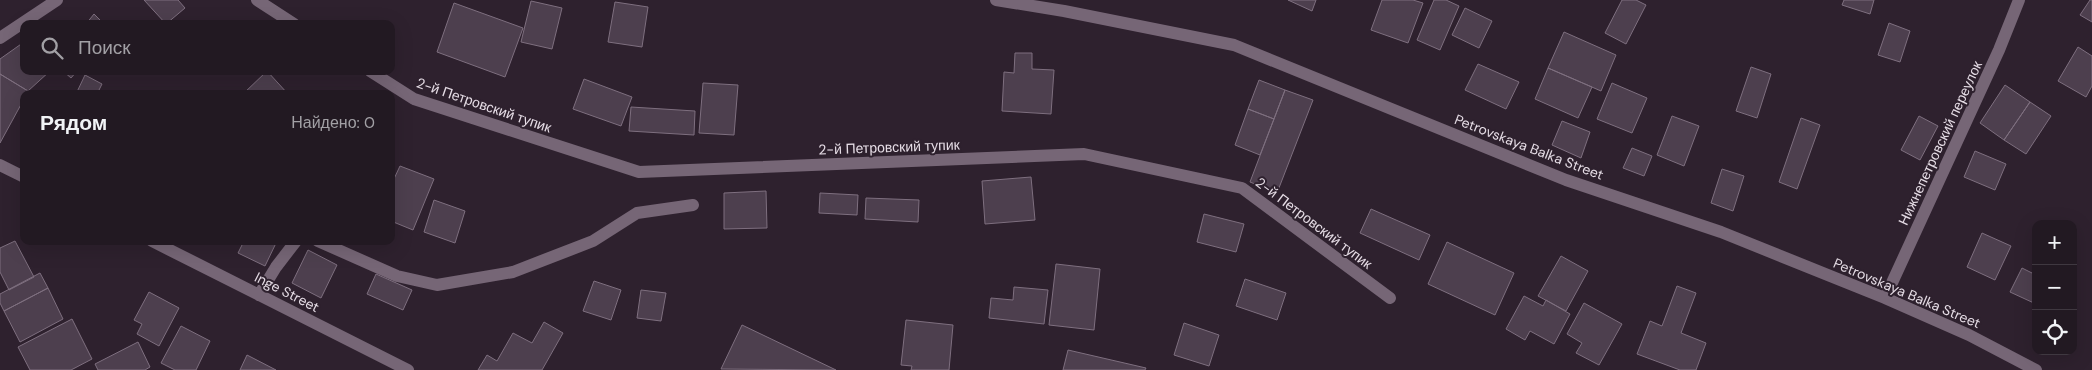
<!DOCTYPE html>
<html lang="ru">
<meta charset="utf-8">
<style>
:root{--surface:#221922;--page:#2a222a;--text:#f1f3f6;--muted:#a2a0a5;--line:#3f3840}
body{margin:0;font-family:"DM Sans",sans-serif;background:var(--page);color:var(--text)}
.controls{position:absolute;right:15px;bottom:15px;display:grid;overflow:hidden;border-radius:10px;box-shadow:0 5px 20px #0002}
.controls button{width:45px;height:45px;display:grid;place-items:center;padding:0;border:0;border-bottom:1px solid var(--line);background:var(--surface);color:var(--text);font:25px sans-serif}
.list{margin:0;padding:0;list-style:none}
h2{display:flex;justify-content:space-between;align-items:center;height:65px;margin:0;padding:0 20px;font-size:21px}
h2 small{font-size:16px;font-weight:400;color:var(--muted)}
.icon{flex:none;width:28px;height:28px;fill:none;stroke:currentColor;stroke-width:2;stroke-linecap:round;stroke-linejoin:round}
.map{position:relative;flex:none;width:2092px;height:370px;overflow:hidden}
.search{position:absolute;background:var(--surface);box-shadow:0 5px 20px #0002;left:20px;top:20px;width:375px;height:55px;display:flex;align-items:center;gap:12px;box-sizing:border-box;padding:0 18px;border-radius:10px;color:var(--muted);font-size:19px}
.panel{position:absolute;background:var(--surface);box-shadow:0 5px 20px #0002;left:20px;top:90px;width:375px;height:155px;border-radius:10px}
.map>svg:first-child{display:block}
.building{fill:#4d3f4e;stroke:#7e6f7f}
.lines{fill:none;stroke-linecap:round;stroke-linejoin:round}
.minor{stroke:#766676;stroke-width:12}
.labels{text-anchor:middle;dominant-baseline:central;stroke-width:4;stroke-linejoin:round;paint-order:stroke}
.street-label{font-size:14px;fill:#e6dde6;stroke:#2e212e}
</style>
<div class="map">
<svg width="2092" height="370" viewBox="0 0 2092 370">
<rect width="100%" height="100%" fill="#2e212e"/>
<!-- building -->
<path class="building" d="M144 0H178L185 8 166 24Z
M1288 0H1316L1312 11Z
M1382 0H1413L1423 3 1408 43 1371 30Z
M1434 0H1446L1459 6 1440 50 1417 40Z
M1622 0H1636L1646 5 1626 44 1605 33Z
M1844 0H1874L1870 14 1842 5Z
M2090 0H2092V22L2080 15Z
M531 1 562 8 552 49 521 42Z
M615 2 648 7 642 47 608 42Z
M454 3 523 28 505 77 437 52Z
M1465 8 1492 21 1479 48 1452 35Z
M94 14 104 24H86Z
M1889 23 1910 31 1900 62 1878 55Z
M1564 32 1616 55 1601 91 1548 68Z
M24 42V71H50L28 91 0 74V59Z
M2078 47 2092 56V86L2086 97 2058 81Z
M1015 53H1032V69L1054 70 1051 114 1002 111 1004 72 1014 73Z
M1478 64 1519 82 1506 109 1465 90Z
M1751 67 1771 74 1757 118 1736 111Z
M1548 68 1592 87 1578 118 1535 99Z
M63 71H77L71 78Z
M267 71 288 94H243Z
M0 74 28 91 27 94H24V99L0 143Z
M85 75 102 84 97 94H76Z
M584 79 632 97 621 126 573 109Z
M1259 80 1285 90 1274 119 1248 109Z
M703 83 738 85 734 135 699 133Z
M1612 83 1647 98 1632 133 1597 119Z
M2005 85 2030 102 2004 140 1980 123Z
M1285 90 1313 100 1277 193 1250 182Z
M2030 102 2051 116 2026 154 2004 140Z
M631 107 695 111 694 135 629 131Z
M1248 109 1274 119 1260 155 1235 145Z
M1672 116 1699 126 1684 166 1657 155Z
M1919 116 1938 126 1920 160 1901 150Z
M1801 118 1820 125 1797 189 1779 182Z
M1562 121 1590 132 1581 158 1552 145Z
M1632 148 1652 156 1644 176 1623 168Z
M1975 151 2006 164 1995 190 1964 177Z
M400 166 434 179 413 230 391 221V181H393Z
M1722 169 1744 176 1733 211 1711 203Z
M1031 177 1035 220 985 224 982 181Z
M766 191 767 228 724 229V193Z
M820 193 858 195 857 215 819 213Z
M866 198 919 200 918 222 865 219Z
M434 200 465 211 455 243 424 232Z
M1371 209 1430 235 1419 260 1360 233Z
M1204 214 1244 224 1236 252 1197 242Z
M1982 233 2011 246 1995 280 1967 267Z
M15 241 34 277 9 290 0 272V248Z
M244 241H277L265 266 238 253Z
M1447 242 1514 273 1495 315 1428 284Z
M308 250 337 265 321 298 292 283Z
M1561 256 1588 271 1566 311 1538 296Z
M1056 264 1100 269 1094 330 1049 325Z
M2022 268 2036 275V304L2010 292Z
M40 273 48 288 4 311 0 303V294Z
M376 274 412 290 403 310 367 294Z
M1245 279 1286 293 1277 320 1236 306Z
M594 281 621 290 611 320 583 311Z
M1677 286 1696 293 1681 333 1706 343 1696 370H1680L1637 354 1650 321 1662 326Z
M1014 287 1048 290 1044 324 989 318 991 298 1013 300Z
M48 288 63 319 20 342 4 311Z
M641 290 666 293 661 321 637 318Z
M149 292 179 308 159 346 137 334 142 324 134 320Z
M1524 296 1543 306 1546 300 1570 314 1554 344 1530 331 1525 340 1506 329Z
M1584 303 1622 324 1599 365 1576 353 1582 343 1567 334Z
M72 319 92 359 71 370H30L18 347Z
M906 320 953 325 949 370H911L912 366 901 365Z
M544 322 563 333 542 370H478L487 355 497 361 513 333 532 343Z
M1184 323 1219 335 1209 366 1174 355Z
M742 325 836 370 721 369Z
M181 326 210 341 196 370H175L161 363Z
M138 342 150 367 145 370H98L95 364Z
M1068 350 1146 368 1145 370H1063Z
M247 355 276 370H240Z"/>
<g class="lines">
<!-- minor -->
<path class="minor" d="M257 0 294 24
M996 0 1064 11 1234 45 1566 180 1721 232 1885 298 1969 335 2036 370
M0 38 57 0
M370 71 414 99 639 172 1084 154 1242 188 1390 298
M0 165 24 177
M152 241 408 370
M318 241 397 276 437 285 513 272 593 241 637 213 693 205
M259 295 276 267 296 241
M1885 298 1999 50 2019 0"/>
</g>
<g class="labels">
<!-- street labels -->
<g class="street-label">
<text transform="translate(484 105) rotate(19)">2-й Петровский тупик</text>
<text transform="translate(1940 143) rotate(-65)">Нижнепетровский переулок</text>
<text transform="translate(889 147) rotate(-2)">2-й Петровский тупик</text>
<text transform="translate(1529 147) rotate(21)">Petrovskaya Balka Street</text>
<text transform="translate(1314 223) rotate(37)">2-й Петровский тупик</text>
<text transform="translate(287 292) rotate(27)">Inge Street</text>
<text transform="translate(1907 293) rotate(23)">Petrovskaya Balka Street</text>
</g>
</g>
</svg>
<div class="controls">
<button>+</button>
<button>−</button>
<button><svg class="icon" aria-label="locate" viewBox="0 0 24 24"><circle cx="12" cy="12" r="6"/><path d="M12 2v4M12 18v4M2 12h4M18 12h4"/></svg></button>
</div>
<div class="search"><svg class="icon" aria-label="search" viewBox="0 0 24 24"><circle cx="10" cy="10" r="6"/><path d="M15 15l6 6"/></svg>Поиск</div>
<section class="panel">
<h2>Рядом<small>Найдено: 0</small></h2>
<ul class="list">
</ul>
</section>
</div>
